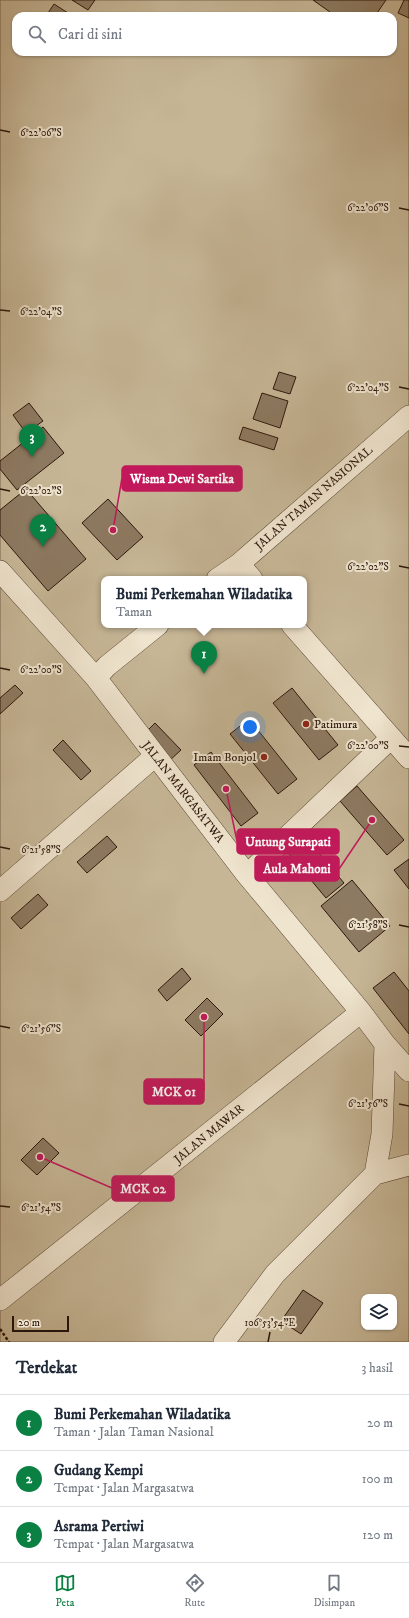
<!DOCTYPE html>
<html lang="id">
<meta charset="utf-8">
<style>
:root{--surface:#fff;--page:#f6f6f7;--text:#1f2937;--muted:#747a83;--line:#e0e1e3;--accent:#0b8043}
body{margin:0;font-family:"IM FELL DW Pica",serif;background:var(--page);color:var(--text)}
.controls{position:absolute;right:12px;bottom:12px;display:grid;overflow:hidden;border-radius:8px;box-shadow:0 1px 3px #0004}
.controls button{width:36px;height:36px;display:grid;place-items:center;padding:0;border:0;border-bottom:1px solid var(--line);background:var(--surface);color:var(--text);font:20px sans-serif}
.scale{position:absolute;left:12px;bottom:10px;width:57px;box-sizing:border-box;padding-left:4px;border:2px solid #2c170b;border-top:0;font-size:11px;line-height:14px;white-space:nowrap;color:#2c170b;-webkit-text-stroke:3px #efe4ce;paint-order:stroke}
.you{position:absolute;left:250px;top:727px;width:14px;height:14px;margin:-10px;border:3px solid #fff;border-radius:50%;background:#1a73e8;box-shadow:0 0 0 6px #1a73e833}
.badge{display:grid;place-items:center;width:26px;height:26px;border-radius:50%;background:var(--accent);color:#fff;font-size:13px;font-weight:700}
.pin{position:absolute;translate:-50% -33px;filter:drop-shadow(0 1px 2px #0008)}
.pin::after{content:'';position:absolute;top:21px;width:14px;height:12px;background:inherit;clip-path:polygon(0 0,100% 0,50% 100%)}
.popup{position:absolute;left:101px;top:576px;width:206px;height:52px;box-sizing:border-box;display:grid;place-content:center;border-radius:8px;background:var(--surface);filter:drop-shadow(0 1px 3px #0005);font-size:13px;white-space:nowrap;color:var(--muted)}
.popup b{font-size:15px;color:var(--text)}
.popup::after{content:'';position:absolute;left:50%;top:100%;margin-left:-8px;border:8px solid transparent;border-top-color:var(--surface)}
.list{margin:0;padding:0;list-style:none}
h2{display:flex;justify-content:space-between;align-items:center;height:52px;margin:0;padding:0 16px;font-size:17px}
h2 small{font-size:13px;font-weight:400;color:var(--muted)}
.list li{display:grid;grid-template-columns:26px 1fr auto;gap:12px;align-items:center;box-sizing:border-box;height:56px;padding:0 16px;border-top:1px solid var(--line)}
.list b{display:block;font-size:15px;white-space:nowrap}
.list p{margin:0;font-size:13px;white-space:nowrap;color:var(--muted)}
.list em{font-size:13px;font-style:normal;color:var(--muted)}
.icon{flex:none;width:22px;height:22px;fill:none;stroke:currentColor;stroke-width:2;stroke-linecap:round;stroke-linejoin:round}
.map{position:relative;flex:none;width:409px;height:1342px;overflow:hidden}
.search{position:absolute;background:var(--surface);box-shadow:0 1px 3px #0004;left:12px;right:12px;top:12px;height:44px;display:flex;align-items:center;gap:10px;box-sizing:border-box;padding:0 14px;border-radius:12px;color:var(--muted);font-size:15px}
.sheet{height:220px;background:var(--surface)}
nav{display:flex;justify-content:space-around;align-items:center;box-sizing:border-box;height:56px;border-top:1px solid var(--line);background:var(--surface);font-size:11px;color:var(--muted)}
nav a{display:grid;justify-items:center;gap:2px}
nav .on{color:var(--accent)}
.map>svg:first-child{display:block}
.green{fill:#c6b696;stroke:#796650;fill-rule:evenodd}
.building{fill:#8d7a62;stroke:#2c170b}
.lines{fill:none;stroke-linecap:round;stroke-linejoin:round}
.minor-casing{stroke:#5a4735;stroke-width:22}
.path{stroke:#2c170b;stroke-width:2.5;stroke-dasharray:3 2;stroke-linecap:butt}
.minor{stroke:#efe4ce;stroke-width:21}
.ticks{fill:none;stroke:#2c170b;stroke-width:1.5}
.poi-dot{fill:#8f2418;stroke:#efe4ce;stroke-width:1.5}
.labels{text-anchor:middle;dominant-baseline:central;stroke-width:4;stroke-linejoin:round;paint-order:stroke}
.street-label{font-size:12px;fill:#2c170b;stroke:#efe4ce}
.poi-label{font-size:12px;fill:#2c170b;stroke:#efe4ce;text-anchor:start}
.ticks-label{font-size:10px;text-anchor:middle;fill:#2c170b;stroke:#efe4ce;stroke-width:4;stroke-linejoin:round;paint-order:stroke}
.leader{fill:none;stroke:#c2185b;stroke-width:1.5}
.callout-dot{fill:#c2185b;stroke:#efe4ce;stroke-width:1.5}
.callout{fill:#c2185b;stroke:#c2185b;stroke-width:1.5}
.callout-label{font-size:13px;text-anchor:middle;font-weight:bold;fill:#fff}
</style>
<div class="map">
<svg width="409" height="1342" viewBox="0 0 409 1342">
<rect width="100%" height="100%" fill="#e6d6b3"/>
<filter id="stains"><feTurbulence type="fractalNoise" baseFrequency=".005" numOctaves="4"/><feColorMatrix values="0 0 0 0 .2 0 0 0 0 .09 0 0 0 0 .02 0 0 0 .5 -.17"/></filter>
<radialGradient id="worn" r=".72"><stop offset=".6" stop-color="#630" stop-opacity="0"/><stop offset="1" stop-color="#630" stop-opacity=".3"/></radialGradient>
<!-- green -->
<path class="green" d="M0 0H409V1342H0ZM16 16H393V52H16ZM104 579H304V625H104ZM364 1297H394V1327H364Z"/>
<!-- building -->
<path class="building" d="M72 0H95L88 10Z
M313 0H386L375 16H327L330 12Z
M404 0H409V18L398 13Z
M54 4 68 13 66 16H46Z
M279 372 296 377 290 394 273 389Z
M262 393 288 401 280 428 253 419Z
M29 403 43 421 26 433 13 415Z
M43 427 64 453 17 490 0 469V461Z
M243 427 278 438 274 450 239 439Z
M26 489 86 559 48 591 0 535V510Z
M108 499 143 537 117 560 82 523Z
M15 685 23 693 0 714V698Z
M292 688 338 745 319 760 273 703Z
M249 719 297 779 278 794 230 734Z
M155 723 181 750 169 761 144 734Z
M63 740 91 771 81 780 53 750Z
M211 752 258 813 241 826 194 765Z
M357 786 404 840 387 855 340 801Z
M302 833 344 883 326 898 284 848Z
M107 836 117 847 87 873 77 862Z
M409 859V889L394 870Z
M352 880 390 926 359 952 321 906Z
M38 894 48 905 21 929 11 918Z
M182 968 191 979 167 1001 158 990Z
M394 972 409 991V1034L373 988Z
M207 998 223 1014 201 1036 185 1020Z
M43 1138 59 1153 37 1175 21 1160Z
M303 1290 323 1303 301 1334 281 1321Z"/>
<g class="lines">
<defs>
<path id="minor" d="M239 564 252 579
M0 571 96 678 247 875 361 1012 385 1044 409 1071
M217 579 239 564 409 416
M292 625 409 758
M96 678 107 666 158 625
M247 875 391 738
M0 891 155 756
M375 1174 382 1134 385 1044
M0 1300 361 1012
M224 1342 275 1274 375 1174 409 1165"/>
</defs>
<!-- minor casing -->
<use href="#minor" class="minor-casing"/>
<!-- path -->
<path class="path" d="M0 1329 9 1342"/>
<!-- minor -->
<use href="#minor" class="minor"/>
</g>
<!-- ticks -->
<path class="ticks" d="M0 130 10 132M399 208 409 210M0 310 10 311M399 387 409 389M0 489 10 491M399 566 409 568M0 668 10 670M399 746 409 747M0 847 10 849M399 925 409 927M0 1026 10 1028M399 1104 409 1106M0 1206 10 1207M268 1342 270 1332"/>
<!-- markers -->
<g class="poi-dot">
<circle cx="306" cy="724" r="4"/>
<circle cx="264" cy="757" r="4"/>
</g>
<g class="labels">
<!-- street labels -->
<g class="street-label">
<text transform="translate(314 498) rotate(-41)">JALAN TAMAN NASIONAL</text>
<text transform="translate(183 792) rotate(52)">JALAN MARGASATWA</text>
<text transform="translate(209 1134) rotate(-39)">JALAN MAWAR</text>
</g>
<!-- poi labels -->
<g class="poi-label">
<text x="314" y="724">Patimura</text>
<text x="256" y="757" text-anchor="end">Imam Bonjol</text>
</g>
</g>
<g class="ticks-label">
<text x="41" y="136">6°22'06"S</text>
<text x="368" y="211">6°22'06"S</text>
<text x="41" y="315">6°22'04"S</text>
<text x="368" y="391">6°22'04"S</text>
<text x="41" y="494">6°22'02"S</text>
<text x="368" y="570">6°22'02"S</text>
<text x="41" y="673">6°22'00"S</text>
<text x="368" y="749">6°22'00"S</text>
<text x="41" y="853">6°21'58"S</text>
<text x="368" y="928">6°21'58"S</text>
<text x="41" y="1032">6°21'56"S</text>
<text x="368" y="1107">6°21'56"S</text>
<text x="41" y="1211">6°21'54"S</text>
<text x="270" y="1326">106°53'54"E</text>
</g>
<!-- callouts -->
<path class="leader" d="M113 530L122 478M226 789L237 841M372 820L339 869M204 1017L204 1091M40 1157L112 1188"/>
<g class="callout-dot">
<circle cx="113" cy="530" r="4"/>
<circle cx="226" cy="789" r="4"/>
<circle cx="372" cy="820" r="4"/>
<circle cx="204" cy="1017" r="4"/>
<circle cx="40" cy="1157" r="4"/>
</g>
<g class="callout">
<rect x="122" y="466" width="120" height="25" rx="4"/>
<rect x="237" y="829" width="102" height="25" rx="4"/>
<rect x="255" y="856" width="84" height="25" rx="4"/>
<rect x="144" y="1079" width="60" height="25" rx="4"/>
<rect x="112" y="1176" width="62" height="25" rx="4"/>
</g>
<g class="callout-label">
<text x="182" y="483">Wisma Dewi Sartika</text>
<text x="288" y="846">Untung Surapati</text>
<text x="297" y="873">Aula Mahoni</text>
<text x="174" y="1096">MCK 01</text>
<text x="143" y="1193">MCK 02</text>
</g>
<rect width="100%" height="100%" filter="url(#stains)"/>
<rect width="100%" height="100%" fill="url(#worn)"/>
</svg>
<div class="controls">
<button><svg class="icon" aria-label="layers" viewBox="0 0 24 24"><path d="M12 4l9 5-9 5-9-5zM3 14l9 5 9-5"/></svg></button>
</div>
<div class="scale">20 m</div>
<div class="you"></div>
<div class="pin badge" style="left:204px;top:674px">1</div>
<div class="popup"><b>Bumi Perkemahan Wiladatika</b>Taman</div>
<div class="pin badge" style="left:43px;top:547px">2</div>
<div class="pin badge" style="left:32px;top:457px">3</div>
<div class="search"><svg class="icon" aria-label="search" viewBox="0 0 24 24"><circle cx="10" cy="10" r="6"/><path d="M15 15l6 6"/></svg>Cari di sini</div>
</div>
<section class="sheet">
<h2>Terdekat<small>3 hasil</small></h2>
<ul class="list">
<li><span class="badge">1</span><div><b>Bumi Perkemahan Wiladatika</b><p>Taman · Jalan Taman Nasional</p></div><em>20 m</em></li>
<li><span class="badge">2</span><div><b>Gudang Kempi</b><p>Tempat · Jalan Margasatwa</p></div><em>100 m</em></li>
<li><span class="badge">3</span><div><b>Asrama Pertiwi</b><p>Tempat · Jalan Margasatwa</p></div><em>120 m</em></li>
</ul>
</section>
<nav>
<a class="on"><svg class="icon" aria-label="map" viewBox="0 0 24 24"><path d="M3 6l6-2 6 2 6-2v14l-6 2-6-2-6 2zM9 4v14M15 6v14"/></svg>Peta</a>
<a><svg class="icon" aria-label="directions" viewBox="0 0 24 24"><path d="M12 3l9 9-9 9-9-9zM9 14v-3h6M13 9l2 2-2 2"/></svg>Rute</a>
<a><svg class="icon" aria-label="saved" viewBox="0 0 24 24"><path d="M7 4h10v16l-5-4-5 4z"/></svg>Disimpan</a>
</nav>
